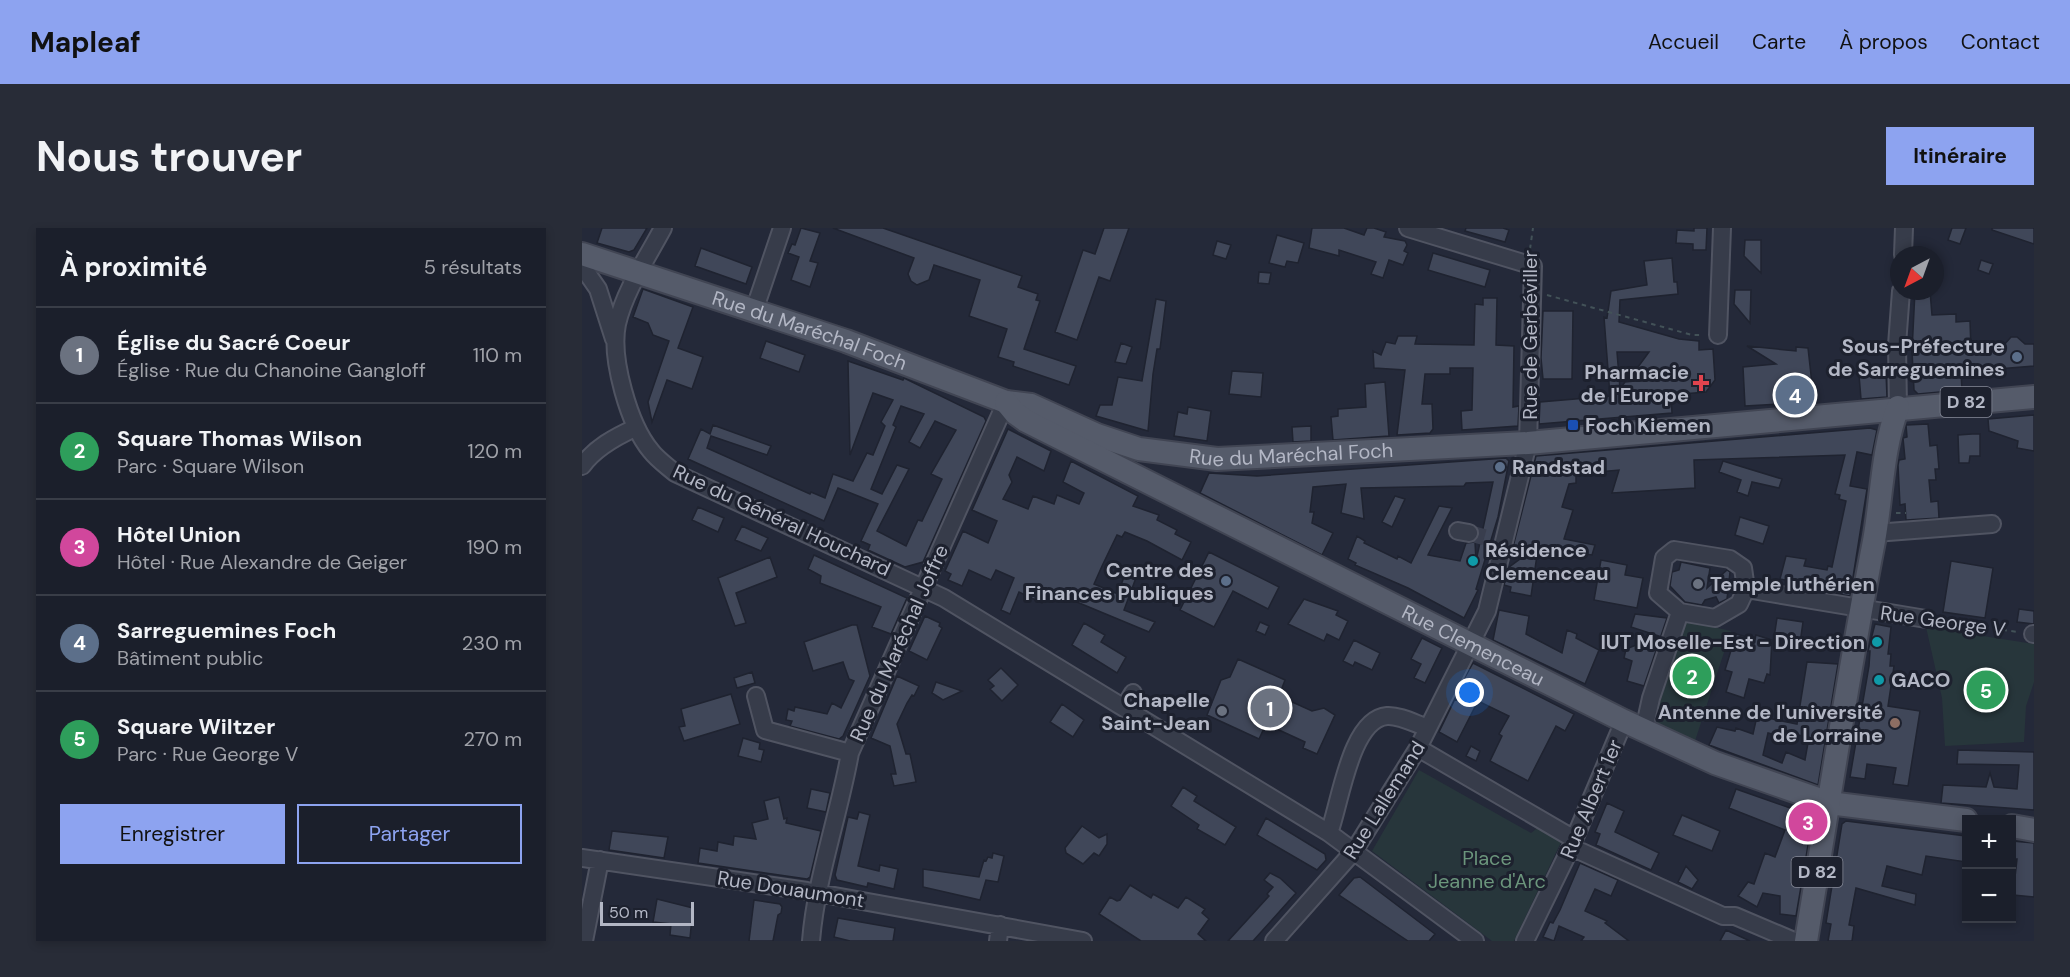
<!DOCTYPE html>
<html lang="fr">
<meta charset="utf-8">
<style>
:root{--surface:#1b1f2b;--page:#282c37;--text:#f1f3f6;--muted:#a0a2a9;--line:#393d47;--accent:#8da3f0}
body{margin:0;font-family:"DM Sans",sans-serif;background:var(--page);color:var(--text)}
.controls{position:absolute;right:18px;bottom:18px;display:grid;overflow:hidden;border-radius:0px;box-shadow:0 3px 9px #0003}
.controls button{width:54px;height:54px;display:grid;place-items:center;padding:0;border:0;border-bottom:2px solid var(--line);background:var(--surface);color:var(--text);font:30px sans-serif}
.compass{position:absolute;left:1308px;top:18px;width:54px;height:54px;border-radius:50%;background:var(--surface);box-shadow:0 3px 9px #0003;rotate:221deg}
.scale{position:absolute;left:18px;bottom:15px;width:94px;box-sizing:border-box;padding-left:6px;border:3px solid #b3b7c5;border-top:0;font-size:16px;line-height:21px;white-space:nowrap;color:#b3b7c5;-webkit-text-stroke:4px #1d212e;paint-order:stroke}
.you{position:absolute;left:888px;top:465px;width:21px;height:21px;margin:-15px;border:4px solid #fff;border-radius:50%;background:#1a73e8;box-shadow:0 0 0 9px #1a73e833}
.badge{display:grid;place-items:center;width:39px;height:39px;border-radius:50%;background:var(--accent);color:#fff;font-size:20px;font-weight:700}
.pin{position:absolute;translate:-50% -50%;border:3px solid #fff;box-shadow:0 2px 6px #0006}
.list{margin:0;padding:0;list-style:none}
h2{display:flex;justify-content:space-between;align-items:center;height:78px;margin:0;padding:0 24px;font-size:26px}
h2 small{font-size:20px;font-weight:400;color:var(--muted)}
.list li{display:grid;grid-template-columns:39px 1fr auto;gap:18px;align-items:center;box-sizing:border-box;height:96px;padding:0 24px;border-top:2px solid var(--line)}
.list b{display:block;font-size:22px;white-space:nowrap}
.list p{margin:0;font-size:20px;white-space:nowrap;color:var(--muted)}
.list em{font-size:20px;font-style:normal;color:var(--muted)}
.actions{display:flex;gap:12px;padding:18px 24px}
.actions a{flex:1;padding:14px 0;border:2px solid var(--accent);border-radius:0px;text-align:center;font-size:21px;color:var(--accent)}
.actions .main{background:var(--accent);color:#111}
.map{position:relative;flex:none;width:1452px;height:713px;overflow:hidden;border-radius:0px}
header{display:flex;align-items:center;gap:36px;box-sizing:border-box;height:84px;padding:0 30px;background:var(--accent);color:#111}
header strong{font-size:28px}
nav{display:flex;gap:33px;margin-inline-start:auto;font-size:21px}
.intro{display:flex;align-items:center;justify-content:space-between;box-sizing:border-box;height:144px;padding:0 36px}
h1{margin:0;font-size:42px}
.button{padding:15px 27px;border-radius:0px;background:var(--accent);color:#111;font-size:21px;font-weight:700}
main{display:flex;gap:36px;padding:0 36px}
aside{flex:1;background:var(--surface);border-radius:0px;box-shadow:0 3px 9px #0003}
.map>svg:first-child{display:block}
.green{fill:#27363b}
.building{fill:#404759;stroke:#1f2330;stroke-width:1.5;fill-rule:evenodd}
.lines{fill:none;stroke-linecap:round;stroke-linejoin:round}
.minor-tunnel{stroke:#393e4e;stroke-width:16;stroke-dasharray:16 8;stroke-linecap:butt}
.minor-casing{stroke:#505462;stroke-width:20}
.major-casing{stroke:#414553;stroke-width:26}
.path{stroke:#435258;stroke-width:2;stroke-dasharray:4.5 4.5;stroke-linecap:butt}
.minor{stroke:#373c4a;stroke-width:16}
.major{stroke:#555b6a;stroke-width:22}
.service-dot{fill:#5c6f8a;stroke:#1d212e;stroke-width:2}
.health-dot{fill:#e0444e;stroke:#1d212e;stroke-width:2}
.transit-dot{fill:#1a4fb4;stroke:#1d212e;stroke-width:2}
.culture-dot{fill:#0f9aa8;stroke:#1d212e;stroke-width:2}
.worship-dot{fill:#6b7280;stroke:#1d212e;stroke-width:2}
.education-dot{fill:#8d6e63;stroke:#1d212e;stroke-width:2}
.labels{text-anchor:middle;dominant-baseline:central;stroke-width:6;stroke-linejoin:round;paint-order:stroke}
.shield{fill:#1d212e;stroke:#868a98;stroke-width:1.5}
.shield-label{font-size:18px;font-weight:bold;fill:#b3b7c5}
.street-label{font-size:20px;fill:#b3b7c5;stroke:#1d212e}
.poi-label{font-size:20px;font-weight:bold;fill:#b3b7c5;stroke:#1d212e;text-anchor:end}
.park-label{font-size:20px;fill:#6b957c;stroke:#1d212e}
</style>
<header>
<strong>Mapleaf</strong>
<nav><a>Accueil</a><a>Carte</a><a>À propos</a><a>Contact</a></nav>
</header>
<div class="intro"><h1>Nous trouver</h1><a class="button">Itinéraire</a></div>
<main>
<aside>
<h2>À proximité<small>5 résultats</small></h2>
<ul class="list">
<li><span class="badge" style="background:#6b7280">1</span><div><b>Église du Sacré Coeur</b><p>Église · Rue du Chanoine Gangloff</p></div><em>110 m</em></li>
<li><span class="badge" style="background:#2e9e5b">2</span><div><b>Square Thomas Wilson</b><p>Parc · Square Wilson</p></div><em>120 m</em></li>
<li><span class="badge" style="background:#d1479c">3</span><div><b>Hôtel Union</b><p>Hôtel · Rue Alexandre de Geiger</p></div><em>190 m</em></li>
<li><span class="badge" style="background:#5c6f8a">4</span><div><b>Sarreguemines Foch</b><p>Bâtiment public</p></div><em>230 m</em></li>
<li><span class="badge" style="background:#2e9e5b">5</span><div><b>Square Wiltzer</b><p>Parc · Rue George V</p></div><em>270 m</em></li>
</ul>
<div class="actions"><a class="main">Enregistrer</a><a>Partager</a></div>
</aside>
<div class="map">
<svg width="1452" height="713" viewBox="0 0 1452 713">
<rect width="100%" height="100%" fill="#242939"/>
<!-- green -->
<path class="green" d="M1104 393 1149 403 1113 513 1072 493Z
M1344 399 1452 416V454L1444 478 1442 514 1363 518 1360 470Z
M837 542 949 605 958 598 980 612 932 713H910L790 623Z"/>
<!-- building -->
<path class="building" d="M20 0H65L52 22 47 24 15 15Z
M219 0 238 5 228 33 236 35 228 59 209 52 217 29 206 25 210 16 213 17Z
M251 0H301L440 48 436 59 456 66 454 72 458 73 442 121 494 138 487 157 431 138 432 134 416 129 425 101 387 88 398 52 352 37 347 52 335 57 329 53 326 46 332 30Z
M522 0H547L528 53 517 49 495 112 473 104 501 22 513 26Z
M730 0H762L782 7 785 0H792L804 4 802 9 823 13 825 17 822 23 826 25 821 37 807 32 801 50 789 46 794 34 757 22V28L727 20Z
M884 0H921L927 2 923 14 883 3Z
M1112 0H1125L1124 22H1111V16L1094 15 1095 2 1112 3Z
M1370 0H1384L1378 16 1366 12Z
M1410 0H1452V16L1410 2Z
M695 7 722 15 716 35 705 33 703 39 687 35Z
M1163 12H1179V45L1162 28Z
M635 13 649 17 644 31 631 27Z
M119 20 170 39 164 56 113 38Z
M851 25 908 42 903 59 846 42Z
M1090 30 1092 54H1095L1096 66 1038 72 1037 94 1097 111 1117 113V122L1131 121 1133 152 1124 164 1089 167 1090 185 957 196 958 174 1028 168 1022 89 1025 90 1029 63 1065 57 1062 33ZM1035 124H1067L1056 139 1073 151 1043 154 1038 161Z
M1399 32 1411 36 1407 46 1396 42Z
M677 44 689 45 687 56 676 55Z
M61 61 111 79 96 120 121 129 110 161 85 152 70 194 66 174 87 113 71 107 66 95 51 89Z
M1153 62H1169L1168 95 1152 76Z
M1333 63H1348L1350 87 1374 86V94L1388 93 1389 121 1421 118 1429 109H1435L1443 116H1452V138L1379 144 1380 162 1336 166 1332 162 1330 123Z
M901 70H915L914 117 932 118 931 179 937 178 936 198 880 202 879 183 890 182 891 140H868V146H843L840 176H850L851 201 848 205 815 207 823 142 792 140 791 123 799 127 804 114 813 116 816 108H835L833 116 892 117 893 76 901 77Z
M574 71 584 73 578 121H575L571 146 566 203 514 188 518 177H530L536 149 560 153Z
M961 83H991L990 151H961L959 130Z
M184 113 223 127 217 144 178 130Z
M539 115 550 119 544 136 533 134Z
M1165 118 1214 123V119L1226 120 1232 174 1163 178 1161 139 1194 136Z
M266 133 321 152 322 150 402 189 404 193 341 334 323 339 286 322 288 317 279 313 296 276 256 260 242 293 106 231 119 201 128 206 131 197 189 218 185 227 129 208 125 220 228 266 229 264 243 270 251 246 271 253 285 225 291 227 303 198 299 194 311 172 291 165 268 227ZM319 178 342 186 327 214 338 220 353 193 374 202 349 246 360 251 340 293 336 292 324 318 295 303 327 241 315 237 300 266 289 261 314 199 311 197Z
M1288 142 1304 145 1305 169 1279 171 1277 147H1283Z
M650 143 681 145 679 169 647 166Z
M803 154 807 208 751 212 749 189 756 188V181L784 179 783 156Z
M606 179 629 183 625 213 592 208 596 184 605 186Z
M1452 187V223L1435 220 1436 213 1407 203 1406 191Z
M1346 196 1348 218 1355 217 1357 241H1353L1354 252H1347L1349 274 1356 273 1357 290 1324 292 1323 276 1318 277 1316 237 1317 232 1323 231 1321 210 1325 209 1324 197Z
M729 198V213L711 214 710 199Z
M1288 200 1295 202 1290 227 1275 224 1268 258 1285 261 1268 368 1227 361 1228 357 1198 351 1204 328 1224 331 1222 338 1245 342 1246 338 1250 339 1264 273 1257 271 1258 267 1253 266 1263 227 1112 232 1113 260 1030 265 1037 242 994 246V255L987 256 980 279 991 282 982 311 1013 317 1010 327 963 320 961 328 955 327 949 368 928 364 929 359 922 357 926 340 946 325 930 323 954 228Z
M426 201 469 223 462 243 435 229 427 247 430 254 421 271 446 281 451 268 472 276 475 267 497 276 502 265 481 254 489 233 556 268 551 278 577 287 575 292 595 302 593 306 609 314 600 332 565 313 543 304 540 309 535 307 520 338 512 356 536 366 544 343 555 347 542 382 573 394 567 404 466 362 460 375 437 364 428 386 419 382 432 350 414 342 409 352 387 342 380 358 366 352 369 346 363 343 381 303 406 315 415 293 390 282Z
M1390 206H1398V228H1388L1387 235H1377L1376 207Z
M924 230 927 233 916 289 894 361 896 362 882 390 826 360 773 337 774 335 766 331 775 308 783 313 782 315 815 331 816 328 829 335 857 278 870 280 846 327 878 333 884 315 893 314 894 333 911 254 884 255 882 258 779 260 782 291 759 285 764 256 731 259 728 284H732L730 295 751 305 740 327 618 265 627 245 675 248Z
M1141 233 1200 251 1197 260 1170 254 1166 268 1155 264 1159 252 1137 244Z
M813 268 823 271 810 299 800 294Z
M116 279 142 290 136 304 110 292Z
M1158 289 1187 298 1181 316 1153 307Z
M160 298 186 310 179 323 153 312Z
M627 324 697 359 686 381 651 363 632 399 598 382Z
M232 327 325 370 309 406 290 399 299 379 238 355 239 348 226 341Z
M188 329 195 349 154 365 164 395 153 398 136 350Z
M1019 332 1045 337 1043 347 1061 350 1055 380 1012 372Z
M1369 333 1411 340 1403 390 1361 384Z
M1099 334 1128 340 1125 360 1145 342 1148 344 1145 371 1137 375 1134 369 1123 372 1120 377 1103 374 1088 358 1090 344 1097 342Z
M722 371 756 383 754 387 766 393 757 412 745 406 742 413 706 396Z
M1437 381 1452 383V396L1435 394Z
M917 382 947 388 944 406 980 425 985 402 995 406 994 410 1017 422 1003 456 911 412Z
M1053 386 1085 390 1062 458 1045 453 1050 433 1042 430 1044 421 1077 408 1049 399Z
M343 388 358 395 357 398 360 400 345 432 327 423Z
M1195 390 1221 394 1218 415 1192 410Z
M678 394 687 398 683 407 674 403Z
M502 395 523 407 519 414 544 429 535 445 490 417Z
M1293 396 1309 399 1306 426H1309L1308 438H1312L1306 478 1338 483 1326 558 1311 556 1314 540 1285 536 1283 551 1268 549 1287 438 1288 423H1286Z
M270 397H275L288 448 261 508 257 511 208 498 210 493 204 492 206 481 212 483 213 479 245 486 250 475 259 480 272 453 267 451 261 434 231 443 222 414Z
M1154 406 1173 411 1174 407 1190 412 1188 447 1185 446 1182 455 1167 451 1162 470 1144 464 1150 444 1143 442Z
M840 410 860 420 843 455 832 450 839 436 829 431Z
M772 412 798 425 790 442 773 434 771 438 761 433Z
M656 431 703 452 697 468 730 483 742 480 753 487 735 526 721 520 723 514 684 496 677 511 625 487 639 452 648 449Z
M1225 434 1256 436 1236 557 1127 517 1135 499 1153 503 1154 500 1171 506 1175 488 1215 496ZM1199 504 1227 509 1223 532 1204 524 1200 535 1181 527 1186 505 1198 508Z
M891 435 992 486 983 503 974 498 946 553 908 533 920 508 917 506 927 488 896 473 875 514 857 504 873 471 881 475 891 456 882 451Z
M419 440 436 457 420 473 408 461 412 458 406 452Z
M170 444 173 455 155 460 152 450Z
M315 448 337 458 332 468 330 467 325 475 315 496 324 526H328L334 554 312 558 309 546H314L308 518 289 510Z
M354 454 380 463 361 472 350 465Z
M149 466 158 496 102 513 97 499 103 498 99 481Z
M480 476 502 492 491 509 468 494Z
M161 510 178 515 177 521 182 522 179 534 156 528Z
M889 518 898 523 894 533 884 528Z
M1376 522 1452 524V582L1359 575 1361 557 1404 559 1408 545 1412 559 1435 561 1437 537 1375 536Z
M601 559 615 568 612 573 654 599 643 617 615 601 617 597 589 578Z
M229 561 248 565 244 584 225 580Z
M1154 561 1231 588 1214 688 1198 686V668L1181 665 1175 679 1156 668 1166 654 1172 656 1183 625 1193 629 1203 602 1147 580Z
M197 569 202 591 205 590 204 595 239 603 228 649 225 651 116 635 118 620 135 623 136 614 151 617 152 608 174 611 170 595 186 591 182 573Z
M1025 575 1042 583 1033 604 1077 625 1069 642 1014 617 1018 606 1013 604Z
M277 584 288 587 276 638 297 643 298 637 316 641 312 661 286 655 285 659 255 652 253 647 266 589 275 591Z
M1100 587 1138 603 1130 623 1091 607Z
M684 590 743 626 744 632 735 642 675 607Z
M1264 593 1384 608V634L1344 628 1340 647 1305 638 1300 658 1334 666 1333 677 1274 660 1267 697 1272 698 1270 713H1246L1249 696 1244 695 1260 596Z
M500 598 517 610 525 606V616L517 628 512 625 501 636 484 625 483 620Z
M30 603 86 609 82 630 27 622Z
M1430 613 1452 615V669L1431 667 1435 631H1430Z
M411 625 422 628 416 654 404 652 398 672 341 659V641L397 649 402 632 404 633 406 629 410 630Z
M998 635 1036 652 1029 668 1013 661 1003 683 1025 693 1023 695 1047 713H999L1002 709 977 698 972 713 961 709 968 694 971 695 978 682Z
M1104 638 1116 652 1110 661 1096 654Z
M688 645 698 650 714 665 671 713H646L687 668 685 666 691 659 682 652Z
M778 649 853 706 847 713H826L757 667 772 650Z
M548 657 569 670 571 666 596 680 604 669 623 681 620 685 627 691 616 706 624 713H559L517 686 528 669 535 673 538 672Z
M75 671 111 680 108 710 88 707 89 696 71 694Z
M172 672 198 676 200 679 199 685 196 687 191 713H167Z
M256 690 313 700 311 713H268L252 709Z
M1144 702 1168 713H1138Z"/>
<g class="lines">
<!-- minor-tunnel -->
<path class="minor-tunnel" d="M887 305 909 311"/>
<defs>
<path id="minor" d="M81 0C65 30 43 62 35 96 28 130 47 197 69 223 75 231 85 238 93 245L362 370 747 605 893 713
M1321 27 1322 0
M0 38 16 61 32 111
M172 83 200 0
M1136 107 1140 0
M1316 179 1315 117 1319 63
M0 238C13 220 33 209 53 200
M876 303 887 305
M1293 305 1410 296
M1092 322 1148 331 1161 340 1164 361 1157 376 1133 390 1098 384 1076 365 1082 330Z
M1164 361 1344 391
M1451 406H1452
M174 468 183 502 268 525
M542 480 551 465
M1062 502 1069 470 1098 384
M836 520 992 611
M747 605C758 577 768 491 805 488 817 487 834 496 846 500
M989 619 1141 688H1153L1212 713
M0 630 225 663 501 713
M2 713 18 632
M229 713C234 650 257 587 268 525L424 174
M416 713 418 697
M692 713 772 623 836 520 905 383 946 215 951 38 826 0
M943 713 989 619 1042 493"/>
<g id="major">
<path id="s1" d="M0 26 264 113 424 174 449 177 515 207 557 221 635 231 946 215 1452 169"/>
<path id="s2" d="M424 174 433 185 444 193 1042 493 1133 535 1247 575 1384 592"/>
<path d="M1430 598 1452 602"/>
<path d="M1224 713C1246 580 1266 446 1292 313 1300 269 1300 221 1316 179"/>
</g>
</defs>
<!-- minor casing -->
<use href="#minor" class="minor-casing"/>
<!-- major casing -->
<use href="#major" class="major-casing"/>
<!-- path -->
<path class="path" d="M948 21 951 0
M965 67 1110 107H1121
M1314 285H1324
M1358 393 1436 404"/>
<!-- minor -->
<use href="#minor" class="minor"/>
<!-- major -->
<use href="#major" class="major"/>
</g>
<!-- markers -->
<g class="service-dot">
<circle cx="1435" cy="129" r="6"/>
<circle cx="918" cy="239" r="6"/>
<circle cx="644" cy="353" r="6"/>
</g>
<path class="health-dot" d="M1116 146h6v6h6v6h-6v6h-6v-6h-6v-6h6z"/>
<rect class="transit-dot" x="985" y="191" width="12" height="12" rx="3"/>
<g class="culture-dot">
<circle cx="891" cy="333" r="6"/>
<circle cx="1295" cy="414" r="6"/>
<circle cx="1297" cy="452" r="6"/>
</g>
<g class="worship-dot">
<circle cx="1116" cy="356" r="6"/>
<circle cx="640" cy="483" r="6"/>
</g>
<circle class="education-dot" cx="1313" cy="495" r="6"/>
<g class="labels">
<!-- shield labels -->
<g class="shield">
<rect x="1358.5" y="159" width="51" height="30" rx="4.5"/>
<rect x="1209.5" y="629" width="51" height="30" rx="4.5"/>
</g>
<g class="shield-label">
<text x="1384" y="174">D 82</text>
<text x="1235" y="644">D 82</text>
</g>
<!-- street labels -->
<g class="street-label">
<text stroke="none"><textPath href="#s1" startOffset="240">Rue du Maréchal Foch</textPath></text>
<text transform="translate(948 107) rotate(-90)">Rue de Gerbéviller</text>
<text stroke="none"><textPath href="#s1" startOffset="744">Rue du Maréchal Foch</textPath></text>
<text transform="translate(200 292) rotate(25)">Rue du Général Houchard</text>
<text transform="translate(1361 393) rotate(8)">Rue George V</text>
<text transform="translate(317 415) rotate(-66)">Rue du Maréchal Joffre</text>
<text stroke="none"><textPath href="#s2" startOffset="528">Rue Clemenceau</textPath></text>
<text transform="translate(1009 571) rotate(-67)">Rue Albert 1er</text>
<text transform="translate(802 572) rotate(-58)">Rue Lallemand</text>
<text transform="translate(209 661) rotate(9)">Rue Douaumont</text>
</g>
<!-- poi labels -->
<g class="poi-label">
<text x="1423" y="118">Sous-Préfecture<tspan x="1423" dy="23">de Sarreguemines</tspan></text>
<text x="1107" y="144">Pharmacie<tspan x="1107" dy="23">de l'Europe</tspan></text>
<text x="1003" y="197" text-anchor="start">Foch Kiemen</text>
<text x="930" y="239" text-anchor="start">Randstad</text>
<text x="903" y="322" text-anchor="start">Résidence<tspan x="903" dy="23">Clemenceau</tspan></text>
<text x="632" y="342">Centre des<tspan x="632" dy="23">Finances Publiques</tspan></text>
<text x="1128" y="356" text-anchor="start">Temple luthérien</text>
<text x="1283" y="414">IUT Moselle-Est - Direction</text>
<text x="1309" y="452" text-anchor="start">GACO</text>
<text x="628" y="472">Chapelle<tspan x="628" dy="23">Saint-Jean</tspan></text>
<text x="1301" y="484">Antenne de l'université<tspan x="1301" dy="23">de Lorraine</tspan></text>
</g>
<!-- park labels -->
<g class="park-label">
<text x="905" y="630">Place<tspan x="905" dy="23">Jeanne d'Arc</tspan></text>
</g>
</g>
</svg>
<div class="controls">
<button>+</button>
<button>−</button>
</div>
<svg class="compass" viewBox="-18 -18 36 36"><path d="M0-13l5 13h-10z" fill="#e53935"/><path d="M0 13l5-13h-10z" fill="#a0a2a9"/></svg>
<div class="scale">50 m</div>
<div class="you"></div>
<div class="pin badge" style="left:688px;top:480px;background:#6b7280">1</div>
<div class="pin badge" style="left:1110px;top:448px;background:#2e9e5b">2</div>
<div class="pin badge" style="left:1226px;top:594px;background:#d1479c">3</div>
<div class="pin badge" style="left:1213px;top:167px;background:#5c6f8a">4</div>
<div class="pin badge" style="left:1404px;top:462px;background:#2e9e5b">5</div>
</div>
</main>
